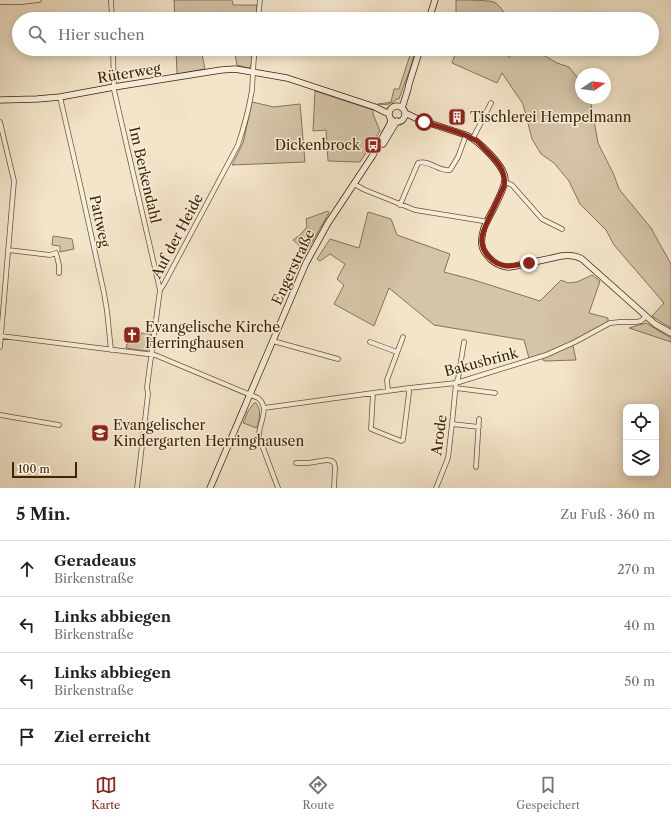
<!DOCTYPE html>
<html lang="de">
<meta charset="utf-8">
<style>
:root{--surface:#fff;--page:#f2f2f2;--text:#202124;--muted:#757577;--line:#e0e0e0;--accent:#8f2418}
body{margin:0;font-family:"Libre Caslon Text",serif;background:var(--page);color:var(--text)}
.controls{position:absolute;right:12px;bottom:12px;display:grid;overflow:hidden;border-radius:8px;box-shadow:0 2px 10px #0003}
.controls button{width:36px;height:36px;display:grid;place-items:center;padding:0;border:0;border-bottom:1px solid var(--line);background:var(--surface);color:var(--text);font:20px sans-serif}
.compass{position:absolute;left:575px;top:68px;width:36px;height:36px;border-radius:50%;background:var(--surface);box-shadow:0 2px 10px #0003;rotate:77deg}
.scale{position:absolute;left:12px;bottom:10px;width:65px;box-sizing:border-box;padding-left:4px;border:2px solid #3d2402;border-top:0;font-size:11px;line-height:14px;white-space:nowrap;color:#3d2402;-webkit-text-stroke:3px #f7eedd;paint-order:stroke}
.stop{position:absolute;width:12px;height:12px;margin:-9px;border:3px solid #8f2418;border-radius:50%;background:#fff}
.stop.end{background:#8f2418;border-color:#fff;box-shadow:0 1px 4px #0008}
.list{margin:0;padding:0;list-style:none}
h2{display:flex;justify-content:space-between;align-items:center;height:52px;margin:0;padding:0 16px;font-size:17px}
h2 small{font-size:13px;font-weight:400;color:var(--muted)}
.list li{display:grid;grid-template-columns:26px 1fr auto;gap:12px;align-items:center;box-sizing:border-box;height:56px;padding:0 16px;border-top:1px solid var(--line)}
.list b{display:block;font-size:15px;white-space:nowrap}
.list p{margin:0;font-size:13px;white-space:nowrap;color:var(--muted)}
.list em{font-size:13px;font-style:normal;color:var(--muted)}
.icon{flex:none;width:22px;height:22px;fill:none;stroke:currentColor;stroke-width:2;stroke-linecap:round;stroke-linejoin:round}
.map{position:relative;flex:none;width:671px;height:488px;overflow:hidden}
.search{position:absolute;background:var(--surface);box-shadow:0 2px 10px #0003;left:12px;right:12px;top:12px;height:44px;display:flex;align-items:center;gap:10px;box-sizing:border-box;padding:0 14px;border-radius:22px;color:var(--muted);font-size:15px}
.sheet{height:276px;background:var(--surface)}
nav{display:flex;justify-content:space-around;align-items:center;box-sizing:border-box;height:56px;border-top:1px solid var(--line);background:var(--surface);font-size:11px;color:var(--muted)}
nav a{display:grid;justify-items:center;gap:2px}
nav .on{color:var(--accent)}
.map>svg:first-child{display:block}
.green{fill:#d4c4a8;stroke:#887455}
.lines{fill:none;stroke-linecap:round;stroke-linejoin:round}
.street-casing{stroke:#6a5434;stroke-width:5.5}
.secondary-casing{stroke:#3d2402;stroke-width:7}
.street{stroke:#f7eedd;stroke-width:4}
.secondary{stroke:#f7eedd;stroke-width:5.5}
.route{stroke:#8f2418;stroke-width:5}
.labels{text-anchor:middle;dominant-baseline:central;stroke-width:3;stroke-linejoin:round;paint-order:stroke}
.street-label{font-size:14px;fill:#3d2402;stroke:#f7eedd}
.poi-label{font-size:14px;fill:#3d2402;stroke:#f7eedd;text-anchor:start}
</style>
<div class="map">
<svg width="671" height="488" viewBox="0 0 671 488">
<rect width="100%" height="100%" fill="#f3e5ca"/>
<filter id="stains"><feTurbulence type="fractalNoise" baseFrequency=".005" numOctaves="4"/><feColorMatrix values="0 0 0 0 .2 0 0 0 0 .09 0 0 0 0 .02 0 0 0 .5 -.17"/></filter>
<radialGradient id="worn" r=".72"><stop offset=".6" stop-color="#630" stop-opacity="0"/><stop offset="1" stop-color="#630" stop-opacity=".3"/></radialGradient>
<!-- green -->
<path class="green" d="M174 0H232L233 5H257L256 19H175Z
M456 0C466 0 486 0 494 2 501 6 504 13 508 19H456Z
M176 49H201L205 69 177 74Z
M234 49H253L251 66 248 68 237 65Z
M412 49H416L411 66 399 99H397C391 105 386 105 378 104L386 103 391 102 394 89H399Z
M457 49H501L509 58 512 54 507 49H533L557 63 569 67 581 82V98H590L598 143 614 175 619 189 651 228 671 264V328L666 325 652 316 664 303 614 245 606 230 580 204 569 181 554 163 541 154 532 139 523 104 502 73 497 83 452 63Z
M315 91 373 110V114L380 131 360 162 328 161 326 130 313 131Z
M252 102 274 107 300 104 305 162 232 165 243 143Z
M328 211 329 213 306 253 303 255C303 248 298 244 293 240L300 235 307 227 306 219Z
M368 212 391 219 397 235 450 254 444 272 474 280 540 301 561 280 568 283 577 282 592 275 600 281 589 313 608 318V322L572 341 576 360 544 361 540 355 529 358 524 340 434 325 389 288 374 326 334 304 344 285 337 279 345 264 330 254 320 261 317 259 330 239 359 248Z
M53 236 72 239 74 249 60 252V246L52 245Z
M646 323 664 334 671 338V342L629 328Z
M141 333 151 334 148 350 145 351 126 348 127 344H128L129 339 140 340Z
M254 403H256C262 411 259 419 257 428L243 423 248 411Z"/>
<g class="lines">
<defs>
<path id="street" d="M111 0 112 19
M0 2H22L39 0
M258 19 260 0
M113 49 114 90 160 290
M60 97 80 184 104 293 107 311 111 350
M0 122 14 181 0 347
M473 138 491 103
M505 182 512 185 542 219 562 229
M354 184 365 190 415 210 483 221 487 222
M400 205 418 163C428 159 439 172 450 170L458 157 466 135
M8 250 50 255 56 253 59 265V273
M1 336 155 355 258 398C271 409 258 423 259 437L278 488
M273 341 338 359
M370 342 397 352
M456 388 495 393
M388 391 387 380 403 337
M373 393 371 429 401 441 403 440 409 393V388
M264 408 409 388 456 383 546 355 575 342 610 323 620 322H636L641 321 646 316
M0 415 59 425
M452 424 479 427
M296 463H308L327 460 332 461 334 463 335 467 334 488
M476 467 479 419
M137 488 148 394 147 387 160 290 164 284 238 145C244 127 249 109 252 90 253 76 253 63 255 49
M436 488 448 458 452 424 456 383 458 379 464 342"/>
<path id="secondary" d="M429 19 435 0
M0 100 37 99 60 97 114 87 221 70 235 69 287 78 375 107 389 114
M389 114a8 8 0 1 1 16 0a8 8 0 1 1-16 0Z
M402 108 408 89 409 84 420 49
M405 113 420 120 466 135C478 140 506 167 505 180 504 192 489 216 484 228 481 237 480 247 486 254 491 261 499 266 507 267 513 267 519 265 525 264 537 261 549 259 561 256 569 255 575 255 582 259L655 324 671 333
M383 144 397 121
M210 488 306 263 328 223 373 155 376 149 390 124 391 119"/>
</defs>
<!-- street casing -->
<use href="#street" class="street-casing"/>
<!-- secondary casing -->
<use href="#secondary" class="secondary-casing"/>
<!-- street -->
<use href="#street" class="street"/>
<!-- secondary -->
<use href="#secondary" class="secondary"/>
</g>
<g class="lines">
<!-- route -->
<path class="route" d="M424 122C440 127 464 132 478 142 489 154 508 168 504 186 499 197 494 208 488 220 486 225 483 231 482 237 481 245 484 252 489 257 500 270 514 266 529 263"/>
</g>
<!-- icons -->
<defs>
<symbol id="building-square" viewBox="-11 -11 22 22"><rect x="-9" y="-9" width="18" height="18" rx="4" fill="#8f2418" stroke="#f7eedd"/><path d="M-4-6H4V6H1V3H-1V6H-4ZM-2.5-4.3h1.7v1.8h-1.7ZM.8-4.3h1.7v1.8H.8ZM-2.5-1h1.7V.8h-1.7ZM.8-1h1.7V.8H.8Z" fill="#fff"/></symbol>
<symbol id="bus-square" viewBox="-11 -11 22 22"><rect x="-9" y="-9" width="18" height="18" rx="4" fill="#8f2418" stroke="#f7eedd"/><path d="M-5-6H5V4H4V6H2V4H-2V6H-4V4H-5ZM-3.5-4V0h7V-4ZM-3.5 1.2v1.5H-2V1.2ZM2 1.2v1.5H3.5V1.2Z" fill="#fff"/></symbol>
<symbol id="church-square" viewBox="-11 -11 22 22"><rect x="-9" y="-9" width="18" height="18" rx="4" fill="#8f2418" stroke="#f7eedd"/><path d="M-1.2-6h2.4v3.5h3.3v2.4h-3.3V6h-2.4V-.1h-3.3v-2.4h3.3Z" fill="#fff"/></symbol>
<symbol id="school-square" viewBox="-11 -11 22 22"><rect x="-9" y="-9" width="18" height="18" rx="4" fill="#8f2418" stroke="#f7eedd"/><path d="M0-5L7-2L0 1L-7-2ZM-4 1L0 2.5L4 1V4Q0 6-4 4Z" fill="#fff"/></symbol>
</defs>
<g fill-rule="evenodd">
<use href="#building-square" x="447" y="107" width="20" height="20"/>
<use href="#bus-square" x="363" y="135" width="20" height="20"/>
<use href="#church-square" x="122" y="325" width="20" height="20"/>
<use href="#school-square" x="90" y="423" width="20" height="20"/>
</g>
<g class="labels">
<!-- street labels -->
<g class="street-label">
<text transform="translate(129 73) rotate(-9)">Rüterweg</text>
<text transform="translate(145 175) rotate(77)">Im Berkendahl</text>
<text transform="translate(100 221) rotate(78)">Pattweg</text>
<text transform="translate(177 236) rotate(-62)">Auf der Heide</text>
<text transform="translate(293 267) rotate(-65)">Engerstraße</text>
<text transform="translate(481 362) rotate(-15)">Bakusbrink</text>
<text transform="translate(439 435) rotate(-82)">Arode</text>
</g>
<!-- poi labels -->
<g class="poi-label">
<text x="470" y="117">Tischlerei Hempelmann</text>
<text x="360" y="145" text-anchor="end">Dickenbrock</text>
<text x="145" y="327">Evangelische Kirche<tspan x="145" dy="16">Herringhausen</tspan></text>
<text x="113" y="425">Evangelischer<tspan x="113" dy="16">Kindergarten Herringhausen</tspan></text>
</g>
</g>
<rect width="100%" height="100%" filter="url(#stains)"/>
<rect width="100%" height="100%" fill="url(#worn)"/>
</svg>
<div class="controls">
<button><svg class="icon" aria-label="locate" viewBox="0 0 24 24"><circle cx="12" cy="12" r="6"/><path d="M12 2v4M12 18v4M2 12h4M18 12h4"/></svg></button>
<button><svg class="icon" aria-label="layers" viewBox="0 0 24 24"><path d="M12 4l9 5-9 5-9-5zM3 14l9 5 9-5"/></svg></button>
</div>
<svg class="compass" viewBox="-18 -18 36 36"><path d="M0-13l5 13h-10z" fill="#e53935"/><path d="M0 13l5-13h-10z" fill="#757577"/></svg>
<div class="scale">100 m</div>
<div class="stop" style="left:424px;top:122px"></div>
<div class="stop end" style="left:529px;top:263px"></div>
<div class="search"><svg class="icon" aria-label="search" viewBox="0 0 24 24"><circle cx="10" cy="10" r="6"/><path d="M15 15l6 6"/></svg>Hier suchen</div>
</div>
<section class="sheet">
<h2>5 Min.<small>Zu Fuß · 360 m</small></h2>
<ul class="list">
<li><svg class="icon" aria-label="ahead" viewBox="0 0 24 24"><path d="M12 20V5M6 11l6-6 6 6"/></svg><div><b>Geradeaus</b><p>Birkenstraße</p></div><em>270 m</em></li>
<li><svg class="icon" aria-label="left" viewBox="0 0 24 24"><path d="M17 20v-9H6M10 6l-5 5 5 5"/></svg><div><b>Links abbiegen</b><p>Birkenstraße</p></div><em>40 m</em></li>
<li><svg class="icon" aria-label="left" viewBox="0 0 24 24"><path d="M17 20v-9H6M10 6l-5 5 5 5"/></svg><div><b>Links abbiegen</b><p>Birkenstraße</p></div><em>50 m</em></li>
<li><svg class="icon" aria-label="arrive" viewBox="0 0 24 24"><path d="M6 21V4h12l-3 4 3 4H6"/></svg><div><b>Ziel erreicht</b></div></li>
</ul>
</section>
<nav>
<a class="on"><svg class="icon" aria-label="map" viewBox="0 0 24 24"><path d="M3 6l6-2 6 2 6-2v14l-6 2-6-2-6 2zM9 4v14M15 6v14"/></svg>Karte</a>
<a><svg class="icon" aria-label="directions" viewBox="0 0 24 24"><path d="M12 3l9 9-9 9-9-9zM9 14v-3h6M13 9l2 2-2 2"/></svg>Route</a>
<a><svg class="icon" aria-label="saved" viewBox="0 0 24 24"><path d="M7 4h10v16l-5-4-5 4z"/></svg>Gespeichert</a>
</nav>
